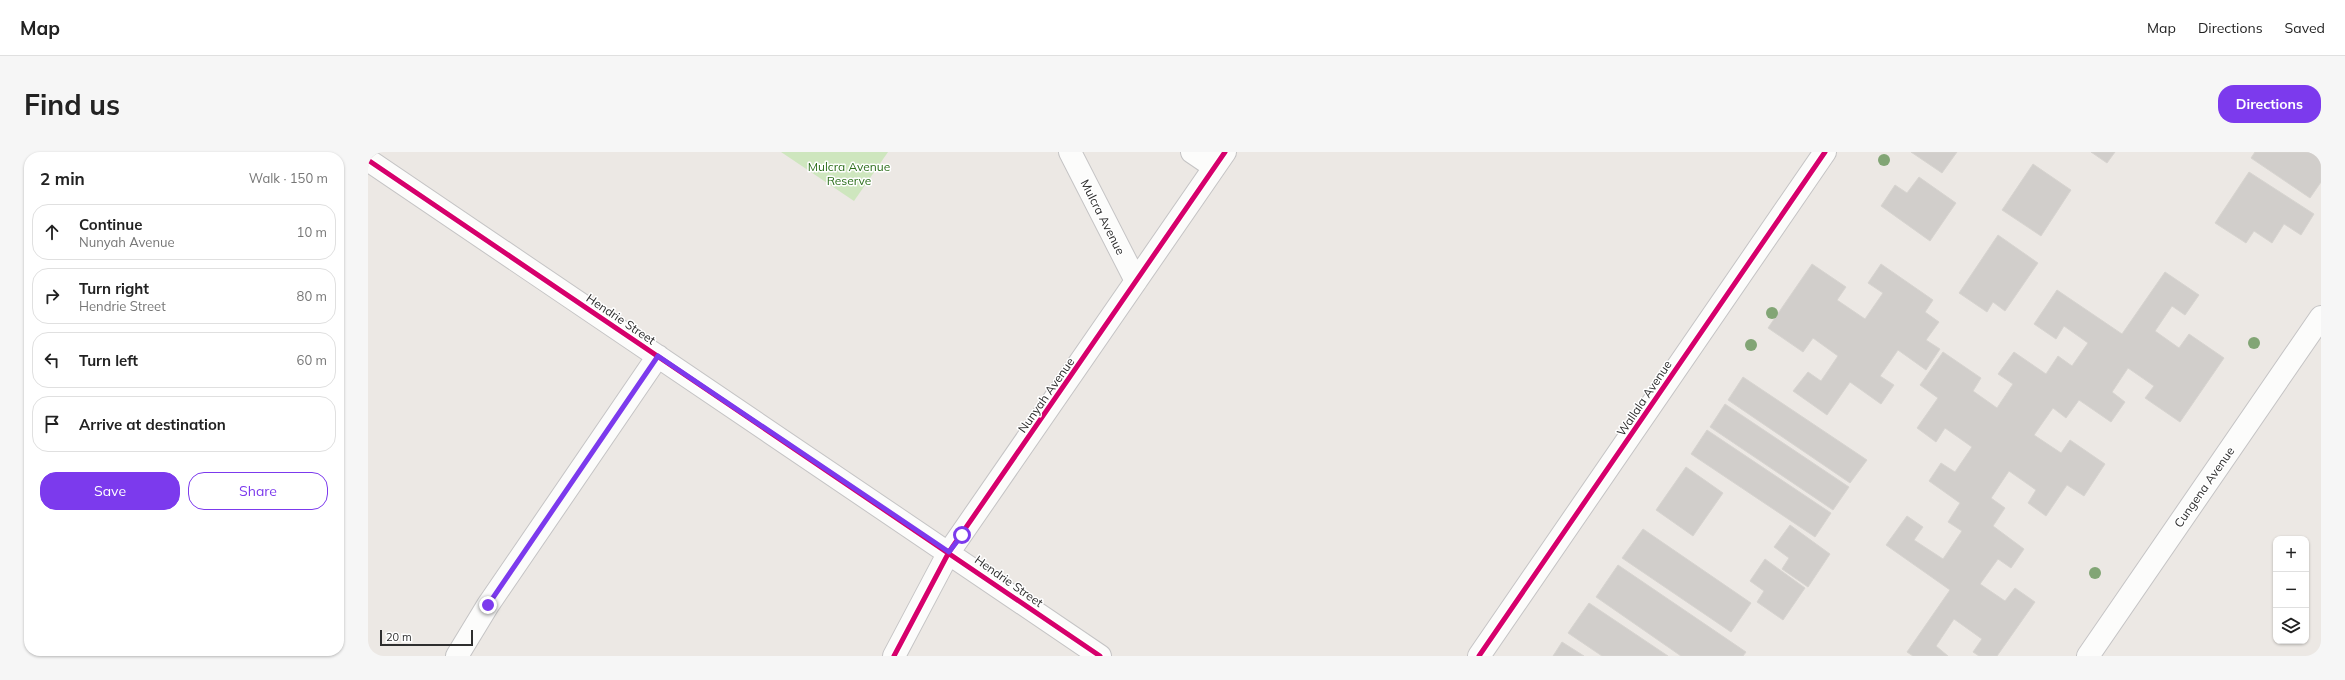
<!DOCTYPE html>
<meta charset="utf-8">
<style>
:root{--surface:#fff;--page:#f6f6f6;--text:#222;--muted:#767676;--line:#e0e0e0;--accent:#7c3aed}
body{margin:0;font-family:Mulish,sans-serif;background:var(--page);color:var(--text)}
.controls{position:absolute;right:12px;bottom:12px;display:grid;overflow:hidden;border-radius:8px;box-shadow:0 1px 3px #0004}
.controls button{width:36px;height:36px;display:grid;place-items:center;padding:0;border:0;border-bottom:1px solid var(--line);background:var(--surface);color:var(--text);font:20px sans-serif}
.scale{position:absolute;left:12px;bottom:10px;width:93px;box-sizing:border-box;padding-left:4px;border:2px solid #2e2e2e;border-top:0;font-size:11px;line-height:14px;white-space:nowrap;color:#2e2e2e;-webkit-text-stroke:3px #fff;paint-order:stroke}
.stop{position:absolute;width:12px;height:12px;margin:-9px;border:3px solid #7c3aed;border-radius:50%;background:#fff}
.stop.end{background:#7c3aed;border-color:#fff;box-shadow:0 1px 4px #0008}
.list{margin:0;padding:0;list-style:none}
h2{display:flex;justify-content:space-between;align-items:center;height:52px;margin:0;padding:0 16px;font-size:17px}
h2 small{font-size:13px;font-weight:400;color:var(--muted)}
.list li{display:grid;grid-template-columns:26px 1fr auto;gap:12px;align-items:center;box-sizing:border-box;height:56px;margin:0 8px 8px;padding:0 8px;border:1px solid var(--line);border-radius:16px}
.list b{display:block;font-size:15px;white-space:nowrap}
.list p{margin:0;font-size:13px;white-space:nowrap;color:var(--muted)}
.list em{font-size:13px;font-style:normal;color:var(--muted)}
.actions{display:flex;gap:8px;padding:12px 16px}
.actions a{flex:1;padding:9px 0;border:1px solid var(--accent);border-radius:16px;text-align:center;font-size:14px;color:var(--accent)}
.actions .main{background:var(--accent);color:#fff}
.icon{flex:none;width:22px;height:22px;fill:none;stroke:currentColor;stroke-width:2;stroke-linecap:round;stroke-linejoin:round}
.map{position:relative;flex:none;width:1953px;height:504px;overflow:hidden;border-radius:16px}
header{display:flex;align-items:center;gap:24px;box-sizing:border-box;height:56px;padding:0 20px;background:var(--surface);border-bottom:1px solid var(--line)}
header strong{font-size:19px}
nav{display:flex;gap:22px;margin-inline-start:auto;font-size:14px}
.intro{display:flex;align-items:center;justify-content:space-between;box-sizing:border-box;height:96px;padding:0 24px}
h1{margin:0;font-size:28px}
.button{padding:10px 18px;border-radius:16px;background:var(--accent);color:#fff;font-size:14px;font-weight:700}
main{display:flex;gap:24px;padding:0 24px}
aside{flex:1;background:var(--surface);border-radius:16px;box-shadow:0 1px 3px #0004}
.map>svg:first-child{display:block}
.green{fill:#cee6be}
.building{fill:#d1cecb;stroke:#d7d4d0}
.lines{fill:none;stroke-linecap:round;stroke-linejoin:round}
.minor-casing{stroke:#c5c4c5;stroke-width:24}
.minor{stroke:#fcfcfb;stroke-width:22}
.cycleway-casing{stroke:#fff;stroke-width:8}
.cycleway{stroke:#d6006c;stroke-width:5}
.tree{fill:#82a575}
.route{stroke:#7c3aed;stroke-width:5}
.labels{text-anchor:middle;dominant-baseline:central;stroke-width:3;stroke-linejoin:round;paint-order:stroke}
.park-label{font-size:12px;fill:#2c6e1b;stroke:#fff}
.street-label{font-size:12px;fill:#2e2e2e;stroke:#fff}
</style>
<header>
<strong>Map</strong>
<nav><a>Map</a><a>Directions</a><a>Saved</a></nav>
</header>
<div class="intro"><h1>Find us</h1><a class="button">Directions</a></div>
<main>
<aside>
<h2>2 min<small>Walk · 150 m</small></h2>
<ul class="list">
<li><svg class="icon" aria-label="ahead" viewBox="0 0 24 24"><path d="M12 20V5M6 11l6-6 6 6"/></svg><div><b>Continue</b><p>Nunyah Avenue</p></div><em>10 m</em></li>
<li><svg class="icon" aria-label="right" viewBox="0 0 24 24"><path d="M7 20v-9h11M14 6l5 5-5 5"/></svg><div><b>Turn right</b><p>Hendrie Street</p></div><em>80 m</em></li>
<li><svg class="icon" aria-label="left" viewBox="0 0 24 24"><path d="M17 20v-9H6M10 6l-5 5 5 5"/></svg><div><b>Turn left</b></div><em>60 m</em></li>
<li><svg class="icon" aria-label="arrive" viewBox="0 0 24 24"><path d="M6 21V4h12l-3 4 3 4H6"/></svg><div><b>Arrive at destination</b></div></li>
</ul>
<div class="actions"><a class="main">Save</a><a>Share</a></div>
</aside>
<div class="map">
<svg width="1953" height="504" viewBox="0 0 1953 504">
<rect width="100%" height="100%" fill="#ece8e4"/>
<!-- green -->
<path class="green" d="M413 0H520L486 49Z"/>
<!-- building -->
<path class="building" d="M1543 0H1589L1574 21Z
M1723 0H1747L1739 11Z
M1887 0H1953V30L1942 46 1883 6Z
M1665 12 1703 38 1673 84 1634 58Z
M1881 20 1946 62 1933 83 1916 72 1904 91 1886 79 1878 91 1847 71Z
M1551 25 1588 51 1562 89 1513 54 1527 33 1539 41Z
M1630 83 1670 111 1637 159 1625 150 1619 160 1591 141Z
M1444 112 1478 135 1469 148 1497 167 1515 141 1500 131 1513 112 1565 148 1557 160 1571 170 1558 188 1572 197 1558 218 1530 198 1512 224 1526 233 1513 252 1482 230 1459 263 1425 239 1440 220 1453 229 1470 204 1445 186 1435 200 1400 176Z
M1797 120 1831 143 1817 163 1804 154 1787 179 1811 196 1821 182 1856 206 1812 270 1777 246 1786 234 1760 216 1744 240 1757 250 1743 270 1711 248 1698 266 1685 256 1666 283 1693 301 1702 288 1737 312 1716 344 1699 333 1678 364 1660 351 1668 338 1641 319 1623 346 1637 356 1625 374 1656 397 1643 416 1630 407 1612 432 1637 449 1647 436 1667 450 1629 504H1611L1605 500 1614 487 1586 467 1568 494 1580 504H1545L1539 500 1582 438 1518 393 1539 364 1555 375 1546 388 1575 407 1594 379 1580 370 1592 351 1561 329 1573 311 1587 320 1604 295 1577 276 1568 290 1549 276 1570 246 1552 233 1575 200 1613 226 1605 239 1629 256 1645 232 1630 222 1646 200 1678 222 1690 204 1704 214 1720 191 1696 174 1688 187 1666 172 1689 138 1754 182Z
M1375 225 1499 308 1482 331 1360 248Z
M1357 252 1481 335 1465 358 1342 275Z
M1339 278 1463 361 1447 385 1323 302Z
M1318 315 1355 341 1325 384 1288 358Z
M1422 373 1462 402 1440 435 1414 417 1421 406 1406 395Z
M1275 377 1383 451 1363 480 1254 406Z
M1397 407 1437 436 1415 468 1389 450 1396 439 1382 429Z
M1250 413 1378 500 1375 504H1313L1228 445Z
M1221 451 1300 504H1234L1200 481Z
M1194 490 1216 504H1185Z"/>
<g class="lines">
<defs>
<path id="minor" d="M702 0 768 129
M824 0 846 15
M0 8 732 504
M89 504 120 453 290 204
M526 504 581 400 857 0
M1111 504 1457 0
M1720 504 1953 165"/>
</defs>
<!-- minor casing -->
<use href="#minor" class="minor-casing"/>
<!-- minor -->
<use href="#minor" class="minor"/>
<defs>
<path id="cycleway" d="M0 8 732 504
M526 504 581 400 857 0
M1111 504 1457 0"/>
</defs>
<!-- cycleway casing -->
<use href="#cycleway" class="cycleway-casing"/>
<!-- cycleway -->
<use href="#cycleway" class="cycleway"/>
</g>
<!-- trees -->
<g class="tree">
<circle cx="1516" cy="8" r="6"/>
<circle cx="1404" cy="161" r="6"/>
<circle cx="1886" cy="191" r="6"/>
<circle cx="1383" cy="193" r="6"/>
<circle cx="1727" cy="421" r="6"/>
</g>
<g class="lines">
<!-- route -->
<path class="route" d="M120 453 290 204 581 400 594 383"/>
</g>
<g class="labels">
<!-- park labels -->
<g class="park-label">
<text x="481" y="14">Mulcra Avenue<tspan x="481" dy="14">Reserve</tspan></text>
</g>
<!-- street labels -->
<g class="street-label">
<text transform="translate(735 65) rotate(63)">Mulcra Avenue</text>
<text transform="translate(253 167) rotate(34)">Hendrie Street</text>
<text transform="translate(678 243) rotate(-55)">Nunyah Avenue</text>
<text transform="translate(1276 246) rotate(-56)">Wallala Avenue</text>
<text transform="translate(1836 335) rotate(-55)">Cungena Avenue</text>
<text transform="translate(641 429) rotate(35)">Hendrie Street</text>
</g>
</g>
</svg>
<div class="controls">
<button>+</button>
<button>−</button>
<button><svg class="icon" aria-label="layers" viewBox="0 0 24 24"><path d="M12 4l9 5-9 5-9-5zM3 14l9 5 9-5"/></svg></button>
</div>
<div class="scale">20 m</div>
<div class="stop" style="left:594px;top:383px"></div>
<div class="stop end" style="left:120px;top:453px"></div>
</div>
</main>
